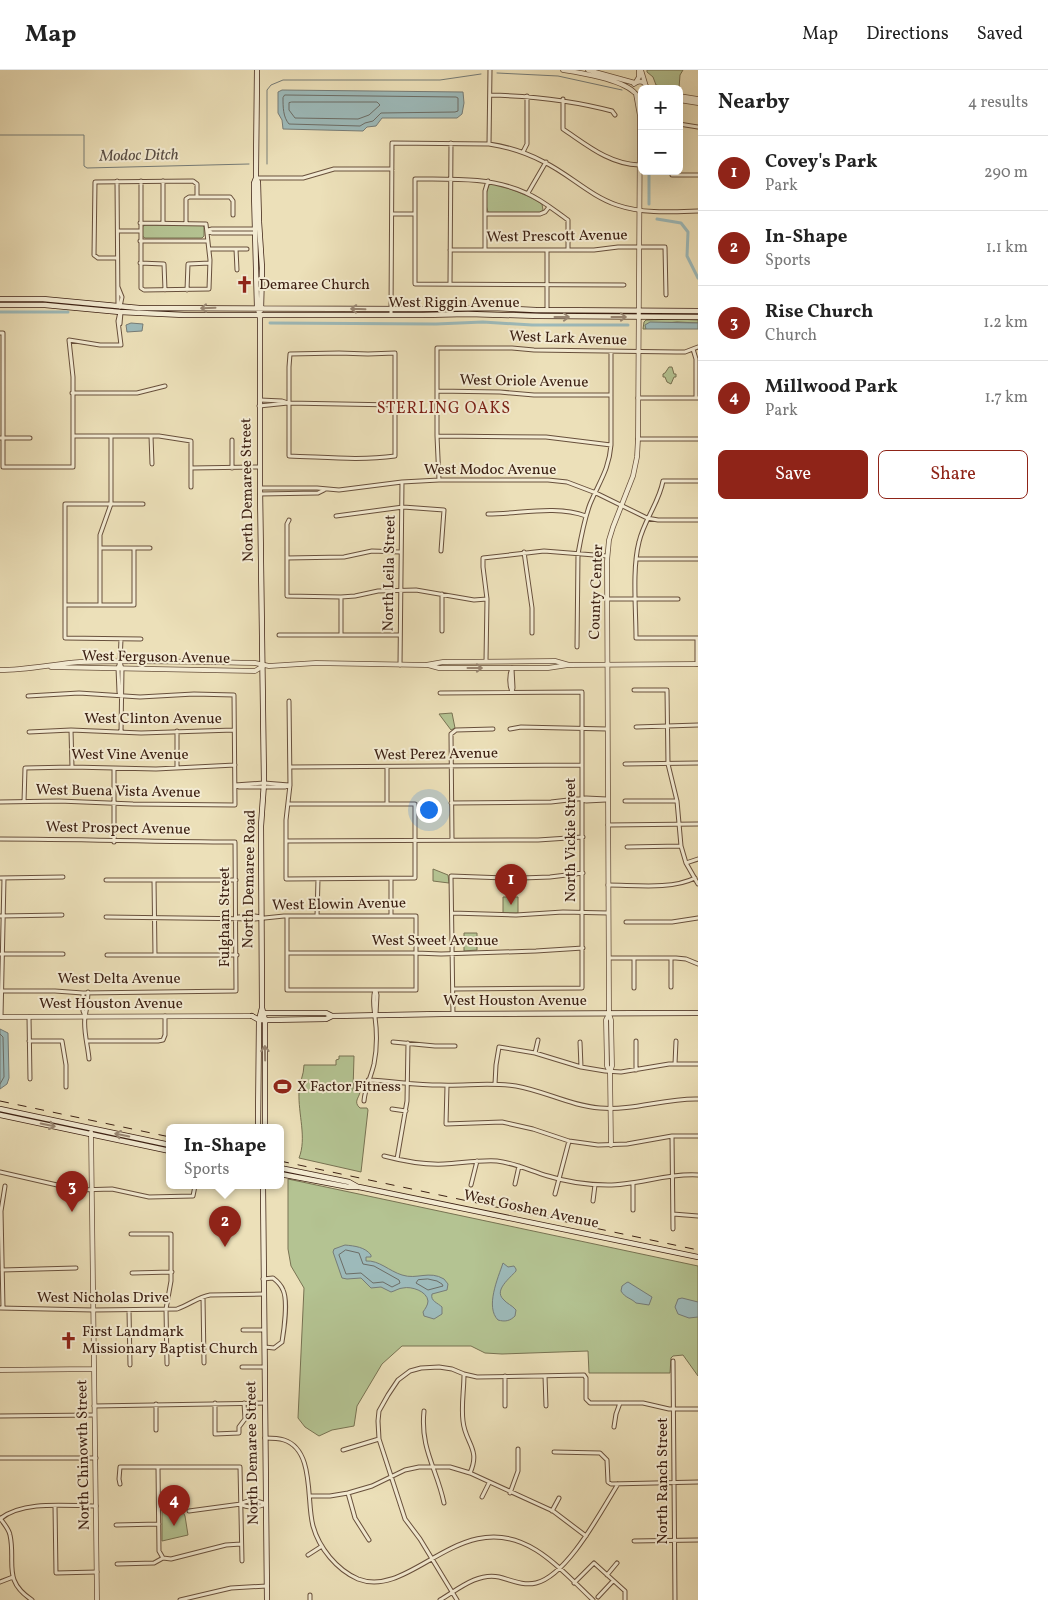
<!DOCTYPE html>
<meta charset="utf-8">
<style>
:root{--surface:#fff;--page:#f2f2f2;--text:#222;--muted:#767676;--line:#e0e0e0;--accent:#8f2418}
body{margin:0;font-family:Vollkorn,serif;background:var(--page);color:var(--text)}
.controls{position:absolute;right:15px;top:15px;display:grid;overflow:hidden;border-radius:8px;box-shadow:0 5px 20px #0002}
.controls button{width:45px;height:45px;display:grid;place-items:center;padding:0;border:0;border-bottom:1px solid var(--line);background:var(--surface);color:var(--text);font:25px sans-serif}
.you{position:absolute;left:428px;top:739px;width:18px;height:18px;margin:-12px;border:4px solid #fff;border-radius:50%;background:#1a73e8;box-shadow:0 0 0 8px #1a73e833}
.badge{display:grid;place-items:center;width:32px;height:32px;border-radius:50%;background:var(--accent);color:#fff;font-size:16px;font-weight:700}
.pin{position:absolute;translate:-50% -41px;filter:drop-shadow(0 1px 2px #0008)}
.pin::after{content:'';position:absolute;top:26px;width:18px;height:15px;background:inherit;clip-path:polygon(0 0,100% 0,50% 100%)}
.popup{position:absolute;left:166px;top:1054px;width:118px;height:65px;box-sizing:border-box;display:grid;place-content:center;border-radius:8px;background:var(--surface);filter:drop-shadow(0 1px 4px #0005);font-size:16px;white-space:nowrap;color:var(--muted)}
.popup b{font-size:19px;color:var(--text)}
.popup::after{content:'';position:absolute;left:50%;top:100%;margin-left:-10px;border:10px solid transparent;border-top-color:var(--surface)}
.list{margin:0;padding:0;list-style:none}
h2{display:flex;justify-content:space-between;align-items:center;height:65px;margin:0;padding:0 20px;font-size:21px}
h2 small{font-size:16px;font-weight:400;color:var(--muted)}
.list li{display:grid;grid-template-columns:32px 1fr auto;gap:15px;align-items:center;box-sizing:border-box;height:75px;padding:0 20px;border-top:1px solid var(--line)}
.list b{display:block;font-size:19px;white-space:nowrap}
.list p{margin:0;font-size:16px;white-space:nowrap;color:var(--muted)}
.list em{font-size:16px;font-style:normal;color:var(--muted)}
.actions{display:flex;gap:10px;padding:15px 20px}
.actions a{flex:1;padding:11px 0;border:1px solid var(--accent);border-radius:8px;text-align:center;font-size:18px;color:var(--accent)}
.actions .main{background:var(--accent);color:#fff}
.map{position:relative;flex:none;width:698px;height:1530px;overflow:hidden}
header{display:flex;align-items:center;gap:30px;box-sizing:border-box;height:70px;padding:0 25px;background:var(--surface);border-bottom:1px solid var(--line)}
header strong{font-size:24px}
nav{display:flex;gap:28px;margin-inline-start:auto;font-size:18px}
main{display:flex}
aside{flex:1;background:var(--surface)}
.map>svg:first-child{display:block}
.green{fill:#b4c392;stroke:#787252}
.water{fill:#9dbaba;stroke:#767c77}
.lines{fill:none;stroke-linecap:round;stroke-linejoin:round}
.shore{stroke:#6c6d66;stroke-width:1}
.stream{stroke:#767c77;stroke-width:1}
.canal{stroke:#9dbaba;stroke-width:3}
.minor-casing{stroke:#68503c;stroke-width:5}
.tertiary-casing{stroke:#68503c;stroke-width:5.5}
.secondary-casing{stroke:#3c2013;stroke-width:6}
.minor{stroke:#f3ebd2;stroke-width:3}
.tertiary{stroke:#f3ebd2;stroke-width:4}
.secondary{stroke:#f3ebd2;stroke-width:4.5}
.rail{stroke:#3c2013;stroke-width:1;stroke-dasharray:9 9;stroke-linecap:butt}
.oneway{stroke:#988672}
.labels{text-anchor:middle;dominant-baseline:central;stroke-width:4;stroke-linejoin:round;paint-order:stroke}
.street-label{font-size:15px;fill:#3c2013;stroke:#f3ebd2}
.poi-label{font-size:15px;fill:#3c2013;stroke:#f3ebd2;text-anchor:start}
.water-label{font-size:16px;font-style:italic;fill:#594e45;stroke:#f3ebd2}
.neighbourhood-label{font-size:16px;letter-spacing:1px;fill:#7a1f14;stroke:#f3ebd2}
</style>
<header>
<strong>Map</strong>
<nav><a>Map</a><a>Directions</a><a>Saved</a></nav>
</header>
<main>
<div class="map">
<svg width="698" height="1530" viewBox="0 0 698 1530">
<rect width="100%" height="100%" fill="#ece0b9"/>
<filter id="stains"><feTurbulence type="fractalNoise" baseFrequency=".004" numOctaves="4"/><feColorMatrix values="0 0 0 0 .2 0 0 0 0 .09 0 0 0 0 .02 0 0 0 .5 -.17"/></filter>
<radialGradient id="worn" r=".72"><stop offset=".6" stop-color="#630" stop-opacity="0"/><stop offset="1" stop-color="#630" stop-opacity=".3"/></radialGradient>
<!-- green -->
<path class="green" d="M647 0H683L680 5 679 18 672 19 656 15 653 7 647 2Z
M491 113C509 118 526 124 542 134L543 140 539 143H489C484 137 485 118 491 113Z
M145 155H202L204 157V166L202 168H145L142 166V157Z
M677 249 698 250V253L677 252 646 255V259H643L644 252 646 250Z
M669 297H672L674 304H676V307H674L671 314 667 312 665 307H663V304L665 303Z
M452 643 455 658 451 660 439 644Z
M433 799 448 805 449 813 433 811Z
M503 827H518V843H503Z
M464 863H477V880L464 881Z
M339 986H354L353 1021 360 1022C359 1028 353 1032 360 1038H367L368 1040 361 1102 299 1088C307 1068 298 1044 299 1022 299 1013 304 1005 304 995H336V990L339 989Z
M288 1109 698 1196V1306L683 1285 673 1286 671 1288 670 1303H589L588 1281 502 1284 485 1283 471 1276H402L382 1294 357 1336 354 1356 332 1360 319 1366 305 1357 298 1348 304 1218 291 1196 288 1179Z
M162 1431H184L186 1436 183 1442 185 1446 188 1465 162 1471Z"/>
<!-- water -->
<path class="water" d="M282 20 463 22 464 33 462 44 457 48H382L376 56 367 57 363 61 283 59 282 50 278 43V22Z
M650 252 698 253V259H646L645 255Z
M131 253 143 254 142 261 127 262 126 255Z
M0 959 8 963 9 1008 7 1014 0 1019Z
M345 1175C355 1176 365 1177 371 1185V1187H366V1191C379 1190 389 1201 402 1205 417 1210 429 1200 444 1209L448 1214 447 1220 432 1224C430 1231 438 1233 442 1237V1244L434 1249 424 1246 423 1242C425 1239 428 1235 428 1231 427 1221 411 1216 403 1218 399 1218 395 1221 391 1222L381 1217 371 1218 361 1208 347 1209 342 1208 333 1182 334 1179Z
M503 1193 508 1197 514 1196 516 1199V1201C510 1208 494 1220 503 1229 507 1234 512 1235 516 1240L515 1246C510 1251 505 1252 498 1250 485 1237 498 1208 503 1193Z
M628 1212 652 1227 649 1235 636 1233C631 1228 625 1228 621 1221L622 1216 626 1213Z
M682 1228 698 1232V1247L689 1248 678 1244 675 1237 678 1229Z"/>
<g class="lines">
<!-- shore -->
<path class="shore" d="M285 25 456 27 458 28V41L455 42 381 43 373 51 365 53 360 56 289 54C283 47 283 37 283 28Z
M292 32H377L380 35 369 45 358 49 295 48 289 40V33Z
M0 964 3 967 4 1007 0 1014
M346 1180 359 1183 363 1194 374 1196 399 1210 400 1213 392 1217 383 1212 373 1213 361 1203 346 1204 339 1185Z
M428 1209 437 1211 442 1214 443 1216 428 1220 416 1213 418 1210Z"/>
<!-- stream -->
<path class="stream" d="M497 3 558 6 622 20
M0 65H84V96L87 98 249 94
M267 94V20L271 15 283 10H440L481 4"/>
<!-- canal -->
<path class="canal" d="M649 134V101
M657 149 681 153 688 162 687 186 698 208
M0 242H68
M270 253 436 254 483 252 532 255H628"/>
<defs>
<path id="minor" d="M490 25C532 26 571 30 612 41L615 45
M563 29V59C587 75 609 94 639 95
M679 54 698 57
M489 74 490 0
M523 82 527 74V26
M672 101V105H698
M256 108H303L334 99H392
M117 111 118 236
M528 123 546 92
M392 144H415
M485 144H540L545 142 549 137
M140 153 206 154 210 190 209 219 144 220 141 218V111
M163 153V111
M186 153V129L189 127H230L233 131V145
M208 160 212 159H255
M118 161H140
M207 161 212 163H255
M140 171H207
M209 179H247
M236 179 237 200
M485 179V121L488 111
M450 180H594L618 177H665L666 225
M568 180V150C555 141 541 129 526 123 491 107 453 109 415 109V214L624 215
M117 188H98L94 185 95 112 193 111 197 114V127
M140 193 164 194 165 220
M450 214 451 73
M118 217 122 227 120 237
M187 220 188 194 210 193
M547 240V180
M391 245 392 73 489 74C509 77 527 83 544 92 569 104 590 126 617 135 643 144 671 142 698 141
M120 254 121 242
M0 263H3V397H73V307L69 270 100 275H121L118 251 120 242
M693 279 696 289V328
M339 283 368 284 395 283V386C360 391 324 387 289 386V297L290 284Z
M437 321 500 322 534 325H611
M72 323H137L165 316
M638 328H698
M260 330 282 331 288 333
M259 336 288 333 395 335
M73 366H159L191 371V417
M151 366 152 394
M437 366 546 367 611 375
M0 368H30
M638 369H698
M191 398 260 397
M232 398V370
M439 410 437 366V278H512L534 280 676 282H685L698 277
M698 411H663C659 433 644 450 639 472 632 499 636 539 636 568H698
M260 418H317L339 420 402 412 439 410H548L567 412 596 423 647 448 658 450H698
M260 424 318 423 324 420
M488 444C520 444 555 435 586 446
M336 446 403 437 444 440 441 481
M289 450 287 454V526L341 527 355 526 378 521 416 520 474 530 487 529
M100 478H150
M524 482 532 538V563
M287 488 344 487 372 481 400 482
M636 489H698
M442 524V561
M341 527V565
M607 529H678
M65 535H134V478
M100 535V465L111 434V366
M279 565H400
M697 568V594
M121 569 120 592 122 599 121 662
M141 569 65 568V434H143
M577 577 578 484C581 467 584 450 590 434 599 412 609 400 611 375V282
M486 591 487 529 483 497V488L544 481 607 486
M400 595 402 412
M512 598C509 605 509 615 512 622
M634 620H667L668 694 677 731 681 776 686 793 698 814
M512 622 513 618 512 599
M440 623 582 622V918L453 919
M120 625 119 622 118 598 120 592
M636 657 698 655
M510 659 521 657 607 659
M71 660 72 697
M177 661V698
M29 662 71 660 141 663 234 660
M625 694 698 693
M290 697 582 695
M387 697V734
M235 715 239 717H285L290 715
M235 715 264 713 289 715
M583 730 586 731 606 730
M625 731H677
M0 732 59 731 133 734 235 735 234 625 194 624 140 627 79 623 28 626
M24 732 25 698 72 697 156 699 235 695
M451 733 551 732 586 728 607 729
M288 734H415V808L286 809V750L290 715 289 631
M608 755 698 754
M0 769C79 769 157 772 235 772L236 921 83 923 55 921H0
M452 770 451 664 456 660 493 659
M286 771 538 770 583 767
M114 772V699
M627 777 681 776
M686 793 698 789
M0 808 63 807
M522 808 550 807 583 803
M391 809V846
M106 810H236
M154 810 155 885
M608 815C634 815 671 820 695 808
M452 843 516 845 563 842 608 843
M0 846 62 845
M317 846 318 809
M106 847 255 849 284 846H416V920H287V846
M238 847 255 846 261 847
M626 852H672L698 848
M287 883H416L441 884 536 881 583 878
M1 884H63
M107 885H237
M609 888H676L686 889 698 894
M671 888V917
M634 918V888
M376 921 377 925 376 944
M88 922C88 931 87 939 85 947 83 960 88 976 89 989
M83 923V941L85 946
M453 944 451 806 505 808
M1 947 4 808
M29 947 30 1009
M29 971H62L66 995V1017
M87 971H158L163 970 165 965V946
M636 971V1000
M393 972 435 976H455
M580 972 581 997
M535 983 538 970
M675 994 676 971
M368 1010C392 1011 416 1015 440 1015 465 1016 490 1012 516 1016 545 1021 571 1036 600 1038 633 1041 665 1028 698 1029
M495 1014 496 995 499 977 535 983 581 997 605 1001 621 1002 669 994H698
M447 1016 446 1054 502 1052 533 1059 569 1071 598 1075 627 1074 672 1066H698
M364 1031C365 1018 371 1007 374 994 377 979 377 962 375 947 374 938 372 929 375 920
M392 1039 406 1041
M672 1066 673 1159
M384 1086C403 1091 423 1095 444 1094 462 1093 479 1090 497 1091 515 1093 531 1101 548 1106 567 1112 587 1115 608 1115 638 1115 667 1103 698 1105
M397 1089 407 1031 408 973
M0 1102 79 1120 112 1119 149 1127 193 1126 195 1116
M515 1114 519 1096
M633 1114V1140
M471 1115 477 1091
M555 1124 569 1071
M593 1131 595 1115
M673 1144 698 1146
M131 1164H171V1211L166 1239 167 1294
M2 1200 76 1198
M132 1203 172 1202
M263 1209 273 1208C277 1211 281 1215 283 1220 288 1230 284 1260 282 1272L274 1278 265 1277
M203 1227 204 1293
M0 1238 93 1240 177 1239C189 1235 198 1227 210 1225L264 1224
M3 1238 1 1141 5 1116
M129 1240 130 1295
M243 1260H264
M673 1291 675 1530
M242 1297H264
M464 1304C464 1320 461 1336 463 1351 465 1373 481 1379 470 1403
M505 1306V1336
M545 1306 546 1336
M215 1333V1364L239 1363V1357L245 1349 244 1333
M156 1334V1360
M94 1336 265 1333
M424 1341C420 1379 437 1399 444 1433
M0 1346 94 1345
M614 1357 616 1344 620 1333
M265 1368C272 1368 278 1368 284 1370 315 1380 306 1431 313 1456 319 1478 337 1500 358 1509 412 1530 461 1433 536 1480 557 1493 575 1513 593 1530
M343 1380 379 1369
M554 1382 600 1383 607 1390 608 1412 611 1414 698 1412
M0 1388H96
M158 1398 159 1481 163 1488
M120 1414 119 1409 120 1397H240L242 1491
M348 1423 355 1448 369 1470
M510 1423 518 1401V1379
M310 1426H330L348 1423 372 1416 405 1400 419 1397H450L470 1403 553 1441 586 1466
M482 1427 489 1413
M241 1434C248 1439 259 1437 266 1434
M55 1436 56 1503 97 1502
M189 1441 241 1434C247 1429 259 1431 266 1434
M552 1441 559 1428
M0 1448C4 1454 9 1459 10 1465 16 1493 2 1510 32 1530
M0 1449C23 1430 67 1436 96 1436
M116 1455 159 1454
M634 1471 698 1470
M308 1485 322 1476
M117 1494 154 1493 163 1488 171 1489 226 1475 241 1474
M607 1505 617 1493
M0 1512 13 1507
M574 1513 594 1493 625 1521V1530
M310 1525V1530
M598 1527 613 1511
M180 1530 231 1518 267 1516
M440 1530C457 1520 478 1502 499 1507 511 1510 523 1516 536 1513 568 1505 601 1441 618 1414
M457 1530 420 1469 405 1449 379 1369 378 1351 379 1341 388 1325 398 1310 410 1301 421 1298 439 1297 452 1299 464 1304 477 1307 584 1305 586 1308V1329L590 1333H643L669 1339H698"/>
<path id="tertiary" d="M563 0C582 3 620 9 634 22
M588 0 635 13
M641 0 645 13
M636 12 639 7V0
M634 14C640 9 646 12 647 19
M679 26 698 29
M679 30 698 33
M641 41 642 29
M428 595 439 598H548L568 595
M51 597 255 601 263 596
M0 600C27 600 53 594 80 592 138 590 197 592 255 593L269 596 316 593 426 595 443 592 555 591 569 595 698 594
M609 944 611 950 612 996 610 1002 611 1075
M0 947 252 946
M610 1002 607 996 606 950 609 944 607 491 609 470 613 457 633 406 637 387 638 369 640 46 636 24
M91 1062 97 1530
M0 1300 93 1299"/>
<path id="secondary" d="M257 0 256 100V108L258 112 259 152 262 198 261 240
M256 108 254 113V122L257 237 260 244V418L264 713 261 756 262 938 259 950 258 1058
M0 229H43L139 238 419 239 492 238 536 240 698 241
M0 235H45L120 242 184 245H423L468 244 541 246 698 247
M262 938 265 950V1058
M261 943H326L332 946
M252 946 259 950H265L326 949 332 946 442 944 698 943
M0 1039 170 1075
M0 1045 170 1081
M280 1098 349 1112 358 1117
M280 1104 349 1117H359L698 1187
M263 1116 267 1530"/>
</defs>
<!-- minor casing -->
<use href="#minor" class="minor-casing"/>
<!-- tertiary casing -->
<use href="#tertiary" class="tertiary-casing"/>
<!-- secondary casing -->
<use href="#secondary" class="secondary-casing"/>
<!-- minor -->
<use href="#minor" class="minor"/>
<!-- tertiary -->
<use href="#tertiary" class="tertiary"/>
<!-- secondary -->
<use href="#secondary" class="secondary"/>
<!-- rail -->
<path class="rail" d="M0 1031 170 1067
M280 1091 698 1180"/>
</g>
<!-- one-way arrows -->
<defs><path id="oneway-shaft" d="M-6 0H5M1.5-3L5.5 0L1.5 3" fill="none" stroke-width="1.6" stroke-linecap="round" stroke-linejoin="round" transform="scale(1.25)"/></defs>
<g class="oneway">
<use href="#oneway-shaft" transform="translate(208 238) rotate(178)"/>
<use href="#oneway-shaft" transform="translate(358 239) rotate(-178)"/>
<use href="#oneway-shaft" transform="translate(562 247)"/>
<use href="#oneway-shaft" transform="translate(619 247)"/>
<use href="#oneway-shaft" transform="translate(475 598)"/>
<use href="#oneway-shaft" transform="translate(265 983) rotate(-91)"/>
<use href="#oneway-shaft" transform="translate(48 1055) rotate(12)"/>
<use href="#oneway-shaft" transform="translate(122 1065) rotate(-168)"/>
</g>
<!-- icons -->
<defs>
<symbol id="church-bare" viewBox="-9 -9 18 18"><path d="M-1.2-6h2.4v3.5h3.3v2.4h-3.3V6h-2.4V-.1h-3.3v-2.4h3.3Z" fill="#8f2418" stroke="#f3ebd2" stroke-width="2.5" paint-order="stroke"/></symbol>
<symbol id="stadium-bare" viewBox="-9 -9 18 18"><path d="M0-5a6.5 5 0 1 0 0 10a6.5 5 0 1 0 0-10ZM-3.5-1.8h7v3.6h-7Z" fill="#8f2418" stroke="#f3ebd2" stroke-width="2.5" paint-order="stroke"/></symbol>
</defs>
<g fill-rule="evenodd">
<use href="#church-bare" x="232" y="202" width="25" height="25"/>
<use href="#stadium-bare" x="270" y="1004" width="25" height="25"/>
<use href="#church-bare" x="56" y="1258" width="25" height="25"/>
</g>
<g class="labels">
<!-- street labels -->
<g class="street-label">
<text transform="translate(557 167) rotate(-1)">West Prescott Avenue</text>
<text x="454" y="233">West Riggin Avenue</text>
<text transform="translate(568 269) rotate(2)">West Lark Avenue</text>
<text transform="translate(524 312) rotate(1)">West Oriole Avenue</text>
<text x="490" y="400">West Modoc Avenue</text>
<text transform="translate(248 420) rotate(-91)">North Demaree Street</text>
<text transform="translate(390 503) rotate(-89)">North Leila Street</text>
<text transform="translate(597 522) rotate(-88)">County Center</text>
<text transform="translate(156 588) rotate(1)">West Ferguson Avenue</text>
<text x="153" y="649">West Clinton Avenue</text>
<text x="130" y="685">West Vine Avenue</text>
<text transform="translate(436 685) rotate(-1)">West Perez Avenue</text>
<text transform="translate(118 722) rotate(1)">West Buena Vista Avenue</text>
<text transform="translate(118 759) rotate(1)">West Prospect Avenue</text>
<text transform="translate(571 770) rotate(-90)">North Vickie Street</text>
<text transform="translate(250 809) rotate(-89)">North Demaree Road</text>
<text transform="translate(339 835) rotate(-1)">West Elowin Avenue</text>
<text transform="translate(225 847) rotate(-90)">Fulgham Street</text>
<text x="435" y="871">West Sweet Avenue</text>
<text x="119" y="909">West Delta Avenue</text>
<text x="515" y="931">West Houston Avenue</text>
<text x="111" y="934">West Houston Avenue</text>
<text transform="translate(531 1140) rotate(12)">West Goshen Avenue</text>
<text x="103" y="1228">West Nicholas Drive</text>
<text transform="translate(253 1383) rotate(-91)">North Demaree Street</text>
<text transform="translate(84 1385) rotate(-91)">North Chinowth Street</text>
<text transform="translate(663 1411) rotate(-90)">North Ranch Street</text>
</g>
<!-- poi labels -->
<g class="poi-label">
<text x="259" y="215">Demaree Church</text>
<text x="297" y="1017">X Factor Fitness</text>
<text x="82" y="1262">First Landmark<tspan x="82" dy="17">Missionary Baptist Church</tspan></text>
</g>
<!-- water labels -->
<g class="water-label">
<text transform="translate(139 86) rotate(-1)">Modoc Ditch</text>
</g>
<!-- neighbourhood labels -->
<g class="neighbourhood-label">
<text x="444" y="339">STERLING OAKS</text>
</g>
</g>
<rect width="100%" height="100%" filter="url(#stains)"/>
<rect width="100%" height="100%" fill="url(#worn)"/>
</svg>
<div class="controls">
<button>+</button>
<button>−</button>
</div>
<div class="you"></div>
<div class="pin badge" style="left:511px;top:835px">1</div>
<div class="pin badge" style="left:225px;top:1177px">2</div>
<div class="popup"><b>In-Shape</b>Sports</div>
<div class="pin badge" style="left:72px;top:1142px">3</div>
<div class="pin badge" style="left:174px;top:1456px">4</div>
</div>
<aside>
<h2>Nearby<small>4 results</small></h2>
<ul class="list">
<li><span class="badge">1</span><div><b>Covey's Park</b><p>Park</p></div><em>290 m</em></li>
<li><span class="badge">2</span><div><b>In-Shape</b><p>Sports</p></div><em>1.1 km</em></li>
<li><span class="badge">3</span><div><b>Rise Church</b><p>Church</p></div><em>1.2 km</em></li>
<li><span class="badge">4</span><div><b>Millwood Park</b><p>Park</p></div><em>1.7 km</em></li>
</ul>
<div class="actions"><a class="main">Save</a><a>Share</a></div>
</aside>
</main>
